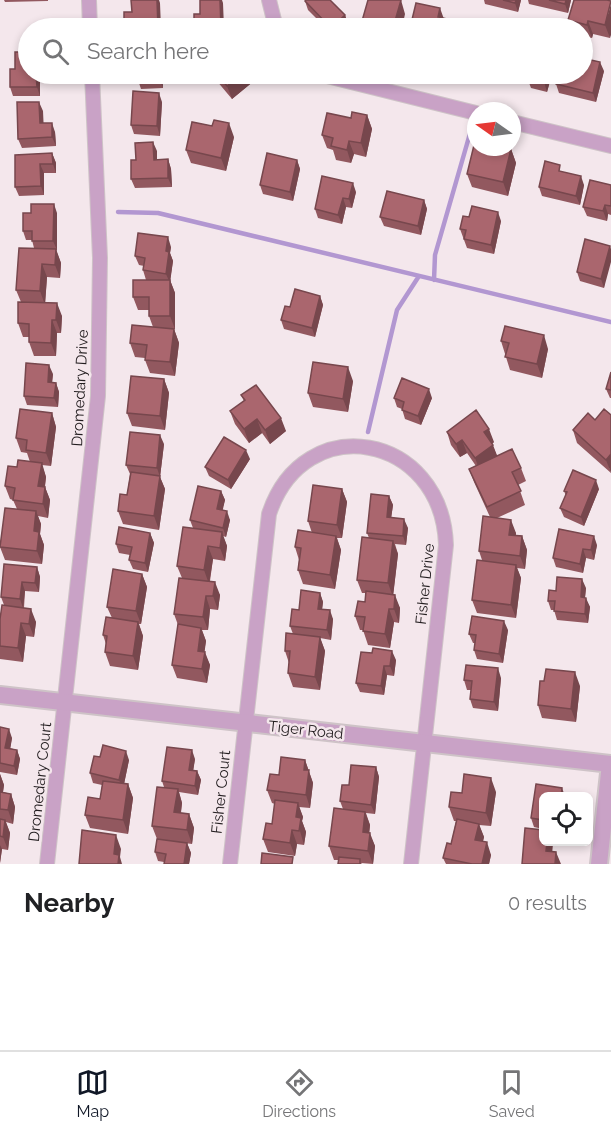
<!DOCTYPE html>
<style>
:root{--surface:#fff;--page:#f6f6f6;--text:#202124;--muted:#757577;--line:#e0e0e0;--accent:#111827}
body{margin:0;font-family:Raleway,sans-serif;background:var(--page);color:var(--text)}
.controls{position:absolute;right:18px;bottom:18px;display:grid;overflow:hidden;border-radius:9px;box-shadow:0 3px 9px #0003}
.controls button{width:54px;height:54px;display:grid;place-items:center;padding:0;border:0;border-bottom:2px solid var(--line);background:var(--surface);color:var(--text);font:30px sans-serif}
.compass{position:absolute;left:467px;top:102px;width:54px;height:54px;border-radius:50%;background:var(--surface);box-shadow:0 3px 9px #0003;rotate:284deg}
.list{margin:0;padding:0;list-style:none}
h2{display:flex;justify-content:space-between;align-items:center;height:78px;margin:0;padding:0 24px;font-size:26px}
h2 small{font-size:20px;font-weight:400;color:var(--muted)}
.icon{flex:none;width:33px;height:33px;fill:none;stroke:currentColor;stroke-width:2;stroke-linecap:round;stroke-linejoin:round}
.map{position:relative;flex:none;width:611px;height:864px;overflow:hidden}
.search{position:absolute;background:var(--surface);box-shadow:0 3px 9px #0003;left:18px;right:18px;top:18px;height:66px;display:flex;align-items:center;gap:15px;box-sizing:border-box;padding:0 21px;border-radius:33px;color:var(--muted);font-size:22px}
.sheet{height:186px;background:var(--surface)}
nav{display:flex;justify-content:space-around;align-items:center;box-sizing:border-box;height:84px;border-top:2px solid var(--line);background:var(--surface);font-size:16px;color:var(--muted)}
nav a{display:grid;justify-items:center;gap:3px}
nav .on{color:var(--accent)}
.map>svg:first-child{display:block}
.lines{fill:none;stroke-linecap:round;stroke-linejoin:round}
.stream{stroke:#b297d1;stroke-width:4.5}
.minor-casing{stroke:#cec3c7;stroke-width:16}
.tertiary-casing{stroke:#cec3c7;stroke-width:20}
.minor{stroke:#c9a2c6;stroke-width:14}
.tertiary{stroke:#c9a2c6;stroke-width:16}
.wall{fill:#92585f}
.shaded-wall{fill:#77474d}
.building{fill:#aa666e;stroke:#77474d;stroke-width:1.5}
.labels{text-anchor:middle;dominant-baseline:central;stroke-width:5;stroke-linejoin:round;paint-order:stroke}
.street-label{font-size:15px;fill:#221d1f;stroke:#f4e7ec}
</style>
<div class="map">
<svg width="611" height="864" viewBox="0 0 611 864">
<rect width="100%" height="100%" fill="#f4e7ec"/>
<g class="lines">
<!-- stream -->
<path class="stream" d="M118 212 158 213 611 322
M434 280 435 255 471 130
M368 432 397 310 419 276"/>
<defs>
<path id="minor" d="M89 0 90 28
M269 0 276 28
M319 74 476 113
M512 122 611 146
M47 864 98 396 100 258 92 74
M230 864 269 514C304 408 442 433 446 545L411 864"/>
<path id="tertiary" d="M0 695 611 764
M599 864 610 764"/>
</defs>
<!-- minor casing -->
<use href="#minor" class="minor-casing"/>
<!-- tertiary casing -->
<use href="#tertiary" class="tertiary-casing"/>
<!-- minor -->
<use href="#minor" class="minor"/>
<!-- tertiary -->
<use href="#tertiary" class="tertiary"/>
</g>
<!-- wall -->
<path class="wall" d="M4 0H48V1L5 2Z
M484 0H521L518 12 485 4Z
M528 0H571L568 13 529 4Z
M607 0 610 38 593 34 592 38 582 36V28H572L568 20Z
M305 1 345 15 348 24 344 28H326L308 10Z
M15 69 40 74V96H13L10 87Z
M604 71 596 102 559 93 556 84Z
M136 74H162L163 88 141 89Z
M211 74H260L261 75 232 99Z
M512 74H552L547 92 531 88 528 80 513 77Z
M162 102 160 136 134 134 131 125Z
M43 111V123L55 132 56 146 22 148 18 139Z
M367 115 372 129 366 157 354 154 351 163 336 160 333 150 327 148 322 135 351 118Z
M234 137 226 171 191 163 186 150Z
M511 149 516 163 508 196 472 187 467 174Z
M157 151V160L168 159 171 169 172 187 135 188 131 179 136 160Z
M52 153 56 163V173H44V195L19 196 15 187Z
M297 160 300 169 293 201 263 194 260 185Z
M563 172 584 185 580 205 542 196 539 187Z
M611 185V215L608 214 607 221 587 216 583 207Z
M356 192 352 208 346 207 342 224 318 218 315 209Z
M424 200 427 209 421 235 384 226 380 217Z
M57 213V250H56L61 263 60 278 47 277 45 303 62 316 61 333H57L56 356H34L29 342V337H23L18 323 21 302 16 290 34 248 32 240H26L23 231Z
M469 217 501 221 494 254 467 248 460 229Z
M610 246 604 288 580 281 577 272Z
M171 247 170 253 173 261 170 280 175 293V329H174L179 343 175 376 150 373 145 360V358L135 357 130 343 153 327 149 316V310H138L133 297 146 280 143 270 144 266 139 265 135 256Z
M320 296 323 305 315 337 284 329 281 320 290 307Z
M501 341 548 349 542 378 510 370Z
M611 372V398H610L606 389Z
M53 374 52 383H56L59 392 58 407 27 405 24 396Z
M164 379 169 393 165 430 132 426 127 413Z
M353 381 348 412 313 407 308 393Z
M241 395 286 431 270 444 262 433 249 443 235 424 230 411 244 401Z
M394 398H432L421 425 405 419 402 409 397 407Z
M52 413 56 427 51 466 42 465 46 477 45 487 50 500 48 518 38 516 41 524 40 534 44 545 42 564 5 560 0 547 17 509 13 500 10 499 5 486 30 462 27 453 21 452 16 438Z
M595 420 611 473 577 443 573 430Z
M447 432 494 442 492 444 497 456 521 468 526 481 518 485 525 505 497 518 516 533V535L522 536 527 550 525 569 517 568 521 578 516 618 477 613 472 600 482 560 479 551 490 517 474 482 469 469 476 466 467 453 460 457 451 445Z
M164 444 160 477 165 489 159 530 123 524 118 511 127 495 130 474 126 465Z
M250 459 231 489 209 476 205 467Z
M342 489 347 502 342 538H337L341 550 335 589 303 584 298 570 299 560 295 547 312 533 308 521Z
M599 489 584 526 564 517 560 508 566 496 564 491Z
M221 491 225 500 222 510 230 520 226 537 223 536 227 546 225 561 213 559 210 581 220 595 218 610 210 609 208 630H202L206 641 204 652 210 665 207 683 177 678 172 665 178 625 174 614 182 578 177 566 193 528 190 520Z
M389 496 393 505 391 518 408 528 406 545 395 544 398 554 393 595 400 608 399 623 394 622 390 648 368 645 363 630H360L355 616 365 602 366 593H362L357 580 369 538 367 533Z
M150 533 154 543 148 572 133 569 129 560 130 555 119 553 116 544Z
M597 545 594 560 586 558 583 573 556 567 553 558Z
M37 567 40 577 39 592 25 591 24 608 36 622 34 637 26 636 23 662 0 659V619L4 605 1 597Z
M142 574 147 587 141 624H139L143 636 138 670 110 666 105 652 106 644 103 635 112 618 107 607Z
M586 588 585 598 590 607 588 623 557 620 554 610H551L548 601 556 591Z
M320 593 323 602 322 609 333 619 331 640 320 638 325 651 320 690 293 687 288 673 289 663 285 651 293 634 290 626 299 610Z
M508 630 503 663 477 659 474 650 475 643H473L469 634Z
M361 652 396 660 394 676 387 675 384 695 360 692 356 683Z
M501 678 498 711 473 708 470 699 471 690H467L464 680Z
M580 686 576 722 542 718 538 705Z
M0 727 12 738 10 748 17 750 20 759 17 775 0 772Z
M100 757 129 760 124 784H128L133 798 128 834 90 828 85 815 100 799 102 785 93 783 90 773Z
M195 759 193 770 197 771 201 780 198 795 179 792 182 803 181 813 189 814 194 828 192 844 177 842 187 843 191 853 189 864H164V862L158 861 155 852 157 839 152 826 164 787 162 781Z
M305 760 313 783 310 808 299 807 303 817 302 821 306 832 304 845 297 844 295 856 268 852 263 839 272 824 275 804 272 803 267 790 279 775Z
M376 767 379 777 375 814 366 813 370 825 369 833 375 846 373 864 361 863 362 864H338V860H334L329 846 343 809 340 801 349 785Z
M0 774 4 785 3 792 11 794 15 807 13 824 6 822 10 833 8 850 2 849 0 863Z
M496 792 491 826 479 825 484 837 483 841 491 855 489 864H446L443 858 451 844 456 821H454L449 807 462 793Z
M543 796V829L534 827 531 818Z"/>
<!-- shaded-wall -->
<path class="shaded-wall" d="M157 0H159L160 3 161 28H158Z
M220 0H222L223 3 224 28H221Z
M401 0 405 14 402 28H393Z
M516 0H521L518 12 515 3Z
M566 0H571L568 13 565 4Z
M611 4V35L610 38 605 25Z
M440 8 445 22 438 17Z
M345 15 348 24 344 28H331Z
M452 20 455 28H450Z
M588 21 593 34 592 38 587 25Z
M600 62 604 71 596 102 593 93Z
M36 74H40V96L37 87Z
M158 74H162L163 88 158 75Z
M242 74H260L261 75 232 99 227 86Z
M544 74H552L547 92 543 78Z
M159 93 162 102 160 136 157 126Z
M39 102 43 111 44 133 40 123Z
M367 115 372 129 366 157 361 143Z
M52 123 55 132 56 146 52 137Z
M229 123 234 137 226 171 221 158Z
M349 141 354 154 351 163 347 150Z
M153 142 157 151V169L154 160Z
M511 149 516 163 508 196 503 182Z
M52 153 56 163V173L53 164Z
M168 159 171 169 172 187 168 178Z
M297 160 300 169 293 201 290 192Z
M40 164 44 173V195L41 186Z
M581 176 584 185 580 205 576 196Z
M353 183 356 192 352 208 349 199Z
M343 198 346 207 342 224 338 215Z
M424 200 427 209 421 235 418 226Z
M54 204 57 213V250L53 241Z
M605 205 608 214 607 221 603 211Z
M498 212 501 221 494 254 491 245Z
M168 237 171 247 170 253 173 261 170 283 166 274V251Z
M610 246 611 249V262L604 288 601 279Z
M56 249 61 263 60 278 55 265Z
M42 264 47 277 45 305 40 291Z
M170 280 175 293V329L170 316Z
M320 296 323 305 315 337 312 328Z
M57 303 62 316 61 333 56 320Z
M52 320 57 333 56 356 51 343Z
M174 329 179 343 175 376 170 362Z
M544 335 548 349 542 378 537 364Z
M49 365 53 374 51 391 48 382Z
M348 367 353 381 348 412 343 399Z
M164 379 169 393 165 430 160 416Z
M56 383 59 392 58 407 54 398Z
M429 389 432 398 421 425 418 416Z
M52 413 56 427 51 466 46 453Z
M281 418 286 431 270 444 265 430Z
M257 419 262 433 249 443 244 429Z
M489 429 494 442 489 446 484 432Z
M160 435 164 444 160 477 165 489 159 530 154 516 160 477 157 468Z
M462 440 467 453 460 457 456 444Z
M493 445 498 458 480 471 475 458Z
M246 450 250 459 231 489 228 480Z
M611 454V473L606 460Z
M42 463 46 477 43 499 38 486Z
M596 480 599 489 584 526 581 517Z
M45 487 50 500 48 518 43 504Z
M342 489 347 502 342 538 337 525Z
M221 491 225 500 221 518 217 509Z
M389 496 393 505 390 526 387 517Z
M36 511 41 524 40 534 44 545 42 564 37 551 34 531Z
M227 511 230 520 226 537 223 528Z
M404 519 408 528 406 545 403 536Z
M511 520 516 533 514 548 509 535Z
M222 532 227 546 225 561 220 548Z
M150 533 154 543 148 572 145 563Z
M336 536 341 550 335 589 330 575Z
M522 536 527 550 525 569 520 556Z
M594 536 597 545 594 560 591 550Z
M393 541 398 554 393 597 388 583Z
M208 546 213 559 209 584 204 570Z
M583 549 586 558 583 573 580 564Z
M516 565 521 578 516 618 511 605Z
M37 567 40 577 39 592 35 583Z
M142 574 147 587 141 624 136 611Z
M582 579 586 588 584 606 581 597Z
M22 582 25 591 23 608 20 599Z
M215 582 220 595 218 610 213 596Z
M320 593 323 602 321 618 318 609Z
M395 595 400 608 399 623 394 609Z
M206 596 210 609 208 630 203 617Z
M586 598 590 607 588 623 585 614Z
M31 609 36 622 34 637 29 624Z
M389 609 394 622 390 648 385 634Z
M330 610 333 619 331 640 327 630Z
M504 621 508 630 503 663 499 654Z
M138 622 143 636 138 670 133 656Z
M21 623 26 636 23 662 18 648Z
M201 628 206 641 203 664 198 651Z
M320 637 325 651 320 690 315 677Z
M392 651 396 660 394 676 390 666Z
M205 652 210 665 207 683 202 669Z
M384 666 387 675 384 695 381 686Z
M498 668 501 678 498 711 494 702Z
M575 672 580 686 576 722 571 709Z
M9 729 12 738 9 757 5 748Z
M17 750 20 759 17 775 14 766Z
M192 750 195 759 192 779 189 770Z
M126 751 129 760 123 789 119 780Z
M305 760 313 783 310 808 306 795 304 770Z
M376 767 379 777 375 814 371 805Z
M197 771 201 780 198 795 195 786Z
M0 774 4 785 1 805 0 803Z
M491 778 496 792 491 826 486 813Z
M128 784 133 798 128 834 123 820Z
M562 788 565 796H561Z
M178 789 182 803 179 826 174 812Z
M11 794 15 807 13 824 8 810Z
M298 803 303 817 302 821 306 832 304 845 296 817Z
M365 812 370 825 368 846 363 832Z
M189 814 194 828 192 844 187 830Z
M5 820 10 833 8 850 3 837Z
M479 824 484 837 480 853 475 840Z
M292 830 297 844 295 856 290 843Z
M370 833 375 846 373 864 368 851Z
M116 835 121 849 120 857 122 864H117L114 854Z
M487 842 491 855 489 864H482Z
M547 842H552L553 844 551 864 546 851Z
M187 843 191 853 189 864H184Z
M0 845 2 849 0 863Z
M556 852 561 864H555Z"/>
<!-- building -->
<path class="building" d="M131 0H157L158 28H124V12H132Z
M200 0H220L221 28H194V14H200Z
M306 0H330L345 15 331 28 305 1Z
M368 0H401L393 28H360Z
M503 0H516L515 3Z
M549 0H566L565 4Z
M574 0H607L611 1 605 25 588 21 587 25 568 20Z
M416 3 440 8 438 17 452 20 450 28H410Z
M467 23 487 28H465Z
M15 52H28V74H36L37 87H10V69H15Z
M582 58 600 62 593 93 556 84 558 74H582Z
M136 74H158V75L136 76Z
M217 74H242L227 86Z
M526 74H544L543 78Z
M133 91 159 93 157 126 131 125Z
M17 102H39L40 123H52V137L18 139Z
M352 112 367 115 361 143 349 141 347 150 331 146 333 138 322 135 327 113 351 118Z
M214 120 229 123 221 158 186 150 192 122 212 126Z
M475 141 476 147H500L511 149 503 182 467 174Z
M153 142 154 160 168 159V178L131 179V160H136L135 143Z
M52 153 53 164H40L41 186 15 187V155Z
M267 153 297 160 290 192 260 185Z
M545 161 560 165 559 171 581 176 576 196 539 187Z
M322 176 353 183 349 199 343 198 338 215 315 209Z
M590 180 611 185V206L605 205 603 211 583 207Z
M387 191 424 200 418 226 380 217Z
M31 204H54L53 241H32V231H23V213H31Z
M472 206 498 212 491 245 464 239 466 230 460 229 463 216 469 217Z
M138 233 168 237 166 251 169 252 166 274 143 270 145 258 135 256Z
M585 239 610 246 601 279 577 272Z
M19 248 56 249 55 265 42 264 40 291 16 290Z
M133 280H170V316H149V297H133Z
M295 289 320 296 312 328 281 320 285 306 290 307Z
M18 302 57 303 56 320H52L51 343 29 342V324L18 323Z
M132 325 174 329 170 362 145 360 147 345 130 343Z
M505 326 544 335 537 364 505 357 509 343 501 341Z
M313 362 348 367 343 399 308 393Z
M26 363 49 365 48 382 56 383 54 398 24 396Z
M611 372V390L606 389Z
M131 376 164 379 160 416 127 413Z
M402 378 429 389 418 416 402 410 404 402 394 398Z
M256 385 281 418 265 430 257 419 244 429 230 411 245 400 241 395Z
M20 409 52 413 46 453 26 450 27 440 16 438Z
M604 409 611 415V454L606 460 573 430 588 413 595 420Z
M476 410 489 429 484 432 493 445 475 458 462 440 456 444 447 432Z
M130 432 160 435 157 468 126 465Z
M224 437 246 450 228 480 205 467Z
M512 449 521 468 512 472 521 491 487 507 469 469Z
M18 460 42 463 38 486 45 487 43 504 13 500 15 488 5 486 8 466 17 467Z
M573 470 596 480 581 517 560 508 567 492 564 491Z
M131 472 160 476 154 516 118 511 120 494 127 495Z
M313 485 342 489 337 525 308 521Z
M198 486 221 491 217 509 227 511 223 528 190 520Z
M371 494 389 496 387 517 404 519 403 536 367 533Z
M5 508 36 511 34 531 39 532 37 551 0 547Z
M483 516 511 520 509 535 522 536 520 556 479 551Z
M119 527 150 533 145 563 129 560 132 547 116 544Z
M183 527 222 532 220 548 208 546 204 570 177 566Z
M559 529 594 536 591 550 583 549 580 564 553 558Z
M298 530 336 536 330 575 298 570 301 548 295 547Z
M362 537 393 541 388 583 357 580Z
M477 560 516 565 511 605 472 600Z
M4 564 37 567 35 583 22 582 20 599 1 597Z
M113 569 142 574 136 611 107 607Z
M557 577 582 579 581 597 586 598 585 614 554 611 555 601H548L549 590 556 591Z
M179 578 215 582 213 596H206L203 617 174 614Z
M301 590 320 593 318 609 330 610 327 630 290 626 292 609 299 610Z
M366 591 395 595 394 609H389L385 634 363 631 365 617 355 616 358 601 365 602Z
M2 605 31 609 29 624 21 623 18 648 0 646V619Z
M472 616 504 621 499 654 474 650 476 635 469 634Z
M106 617 138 622 133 656 105 652 107 636 103 635Z
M178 624 201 628 198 651 205 652 202 669 172 665Z
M286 633 320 637 315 677 288 673 290 651H285Z
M373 648 392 651 390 666H384L381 686 356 683 361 652 372 653Z
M466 665 498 668 494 702 470 699 472 681 464 680Z
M546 669 575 672 571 709 538 705 540 681H544Z
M0 727 9 729 5 748 17 750 14 766 0 763Z
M103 745 126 751 119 780 90 773 94 756 100 757Z
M167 747 192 750 189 770 197 771 195 786 162 781Z
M281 757 305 760 304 770H309L306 795 267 790 270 774 279 775Z
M351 765 376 767 371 805 340 801 342 785H349Z
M464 774 491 778 486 813 449 807 451 792 462 793Z
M103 781 128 784 123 820 85 815 88 797 100 799Z
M536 784 562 788 561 796H543V820L531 818Z
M157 787 178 789 174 812 189 814 187 830 152 826Z
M0 792 11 794 8 810 0 809Z
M275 800 298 803 296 817 301 818 299 831 292 830 290 843 263 839 266 823 272 824Z
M334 808 365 812 363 832 370 833 368 851 329 846Z
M0 819 5 820 3 837 0 836Z
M457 819 479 824 475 840 487 842 482 864H472L443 858 447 843 451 844Z
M525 828 543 830V842H547L546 851 556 852 555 864H522Z
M82 830 116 835 114 854 119 855 118 864H79Z
M157 839 187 843 184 864H164L166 854 155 852Z
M262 853 293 857 292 864H261Z
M339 857 360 859V864H338Z"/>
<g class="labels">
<!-- street labels -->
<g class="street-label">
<text transform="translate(80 388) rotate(-87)">Dromedary Drive</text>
<text transform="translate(425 584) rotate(-84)">Fisher Drive</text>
<text transform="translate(306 730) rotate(6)">Tiger Road</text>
<text transform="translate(40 782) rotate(-84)">Dromedary Court</text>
<text transform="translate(221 792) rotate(-84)">Fisher Court</text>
</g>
</g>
</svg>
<div class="controls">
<button><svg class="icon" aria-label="locate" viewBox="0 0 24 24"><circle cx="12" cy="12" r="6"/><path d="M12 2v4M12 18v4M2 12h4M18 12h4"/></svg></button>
</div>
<svg class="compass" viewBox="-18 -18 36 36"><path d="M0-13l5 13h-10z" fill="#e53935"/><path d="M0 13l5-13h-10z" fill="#757577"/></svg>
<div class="search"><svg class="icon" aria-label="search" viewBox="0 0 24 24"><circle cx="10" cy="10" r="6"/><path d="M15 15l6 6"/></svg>Search here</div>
</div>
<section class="sheet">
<h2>Nearby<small>0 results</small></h2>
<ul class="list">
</ul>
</section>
<nav>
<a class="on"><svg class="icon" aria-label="map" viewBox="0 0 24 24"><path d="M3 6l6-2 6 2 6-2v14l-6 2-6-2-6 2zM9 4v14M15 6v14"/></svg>Map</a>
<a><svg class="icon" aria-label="directions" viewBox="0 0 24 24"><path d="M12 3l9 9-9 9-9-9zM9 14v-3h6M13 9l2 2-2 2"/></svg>Directions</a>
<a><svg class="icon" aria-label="saved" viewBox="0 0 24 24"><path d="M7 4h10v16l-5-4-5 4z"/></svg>Saved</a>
</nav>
